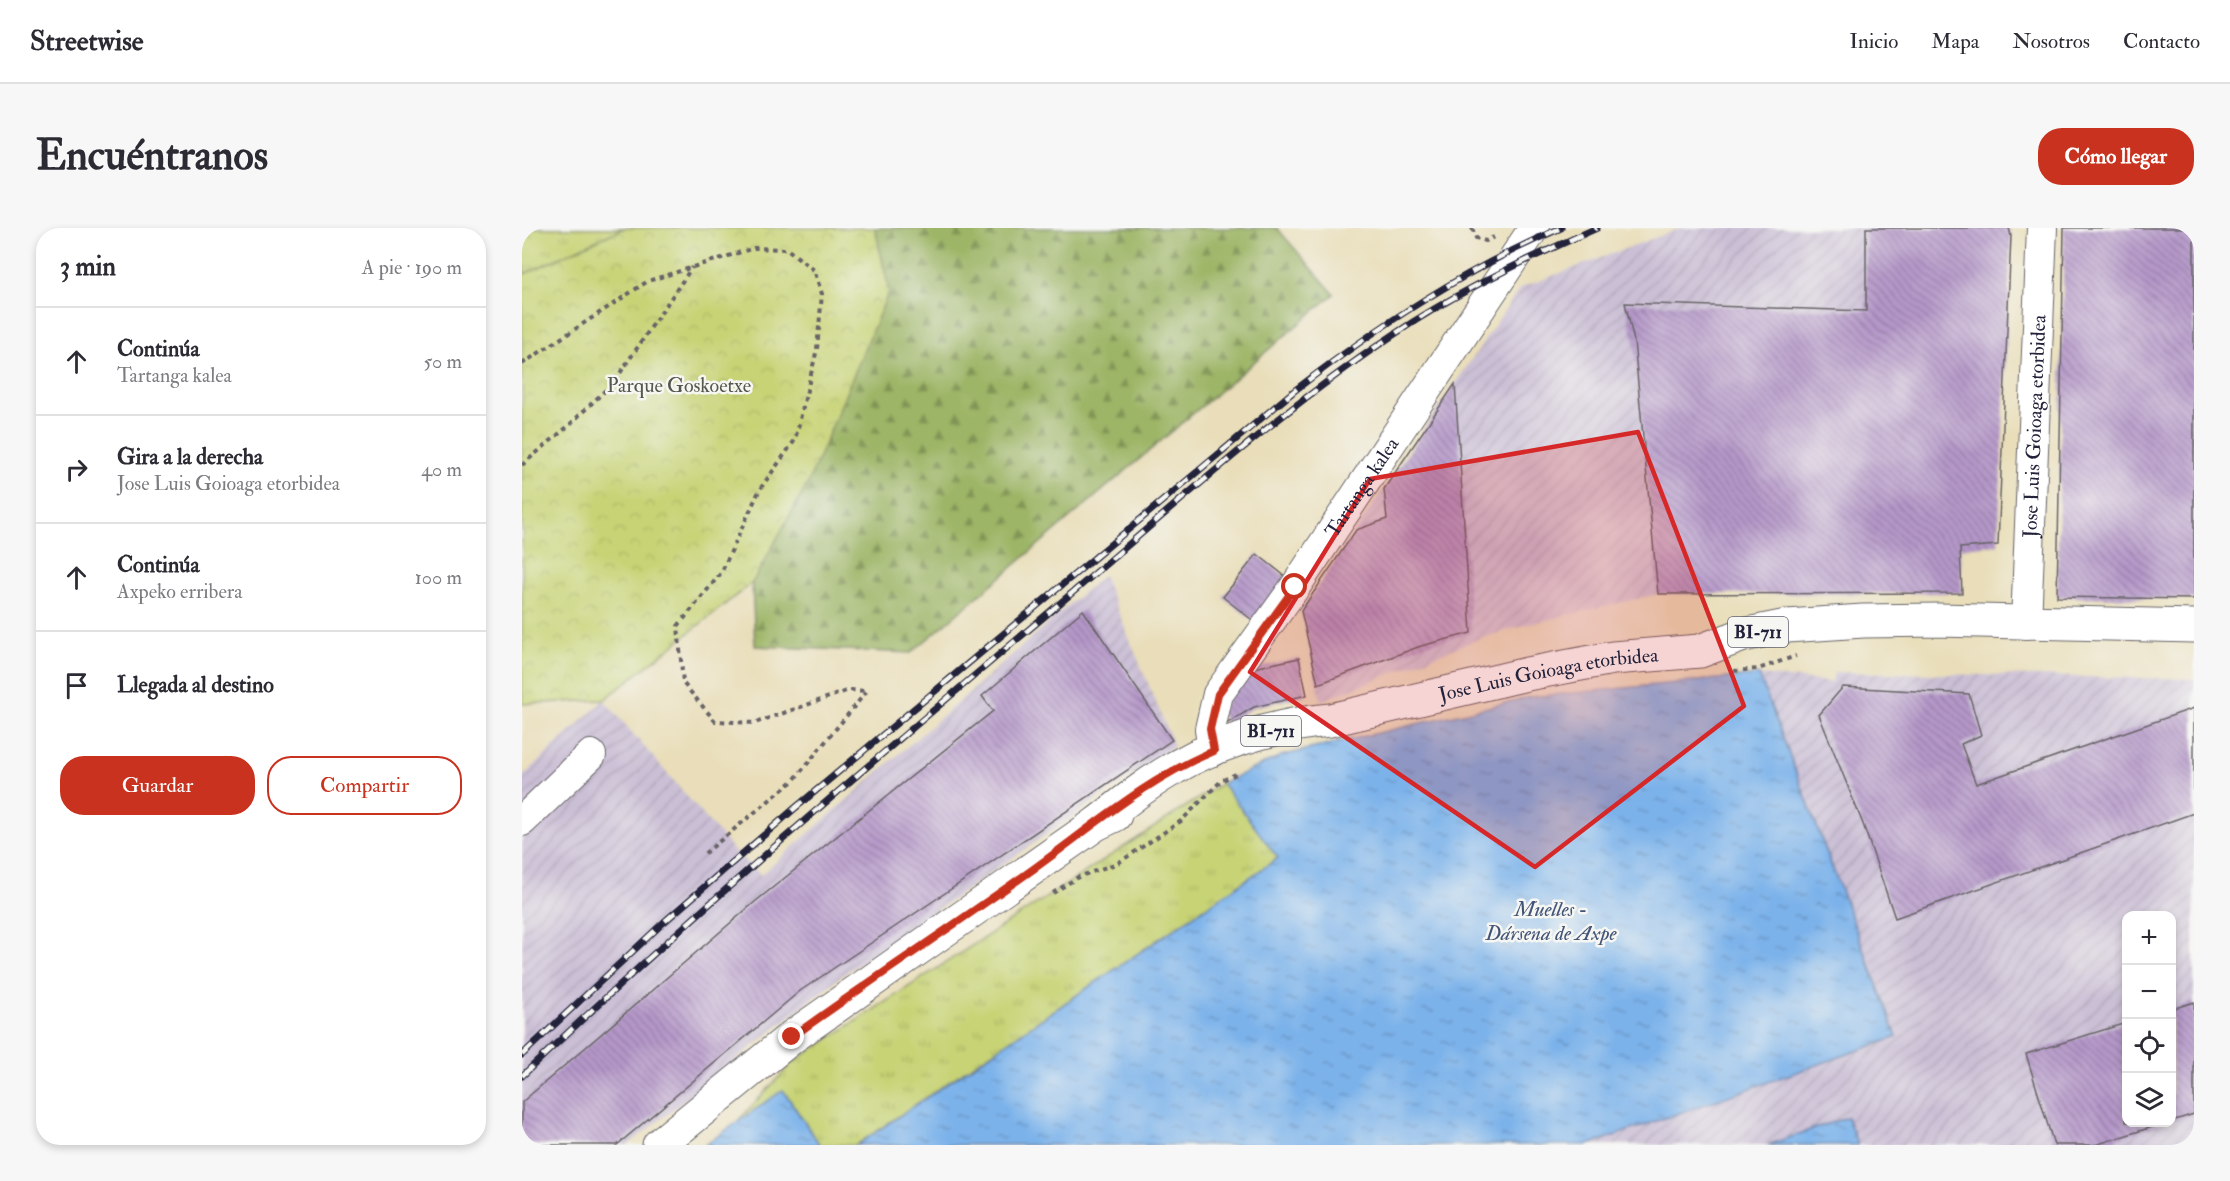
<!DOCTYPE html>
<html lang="es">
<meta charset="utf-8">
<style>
:root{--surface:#fff;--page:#f7f7f7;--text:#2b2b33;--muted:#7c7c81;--line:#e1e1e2;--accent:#c8321e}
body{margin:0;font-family:"IM FELL Double Pica",serif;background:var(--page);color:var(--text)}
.controls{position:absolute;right:18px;bottom:18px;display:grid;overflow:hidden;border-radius:12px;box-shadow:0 3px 9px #0003}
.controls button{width:54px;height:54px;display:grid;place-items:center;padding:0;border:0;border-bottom:2px solid var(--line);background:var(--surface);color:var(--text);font:30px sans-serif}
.stop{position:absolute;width:18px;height:18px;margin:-14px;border:4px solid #c8321e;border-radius:50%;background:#fff}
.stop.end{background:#c8321e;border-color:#fff;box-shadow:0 2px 6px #0008}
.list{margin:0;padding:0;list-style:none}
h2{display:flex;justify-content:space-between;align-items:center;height:78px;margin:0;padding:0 24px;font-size:26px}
h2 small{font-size:20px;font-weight:400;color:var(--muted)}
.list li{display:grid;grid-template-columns:39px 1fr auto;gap:18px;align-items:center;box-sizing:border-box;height:108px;padding:0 24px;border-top:2px solid var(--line)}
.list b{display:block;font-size:22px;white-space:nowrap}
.list p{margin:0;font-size:20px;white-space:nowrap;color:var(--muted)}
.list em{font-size:20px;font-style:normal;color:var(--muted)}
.actions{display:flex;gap:12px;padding:18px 24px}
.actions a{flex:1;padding:14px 0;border:2px solid var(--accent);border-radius:24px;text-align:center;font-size:21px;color:var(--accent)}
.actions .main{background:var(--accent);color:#fff}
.icon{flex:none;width:33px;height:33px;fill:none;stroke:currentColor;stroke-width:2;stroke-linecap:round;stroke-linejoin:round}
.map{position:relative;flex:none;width:1672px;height:917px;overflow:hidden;border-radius:24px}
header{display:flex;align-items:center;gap:36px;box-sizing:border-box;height:84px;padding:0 30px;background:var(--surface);border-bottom:2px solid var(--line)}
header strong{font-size:28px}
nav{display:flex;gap:33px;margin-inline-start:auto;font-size:21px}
.intro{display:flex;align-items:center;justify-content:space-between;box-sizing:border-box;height:144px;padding:0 36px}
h1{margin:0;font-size:42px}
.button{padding:15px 27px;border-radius:24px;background:var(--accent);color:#fff;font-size:21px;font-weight:700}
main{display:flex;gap:36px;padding:0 36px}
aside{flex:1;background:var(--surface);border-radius:24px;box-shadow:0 3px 9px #0003}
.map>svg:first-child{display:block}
.industrial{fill:url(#industrial-furrows);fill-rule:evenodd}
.grass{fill:url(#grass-tufts);stroke:#747a58;stroke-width:1.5}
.forest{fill:url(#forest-firs);stroke:#606c50;stroke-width:1.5}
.park{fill:url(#park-crowns);stroke:#747a58;stroke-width:1.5}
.water{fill:url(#water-ripples);stroke:#4f6a92;stroke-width:1.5}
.building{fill:url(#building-back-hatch)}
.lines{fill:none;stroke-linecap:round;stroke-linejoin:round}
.street-casing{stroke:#686467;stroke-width:32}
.primary-casing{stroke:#686467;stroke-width:35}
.path{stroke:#686467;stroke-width:4;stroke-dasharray:4.5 4.5;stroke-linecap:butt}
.street{stroke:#fff;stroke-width:30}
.primary{stroke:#fff;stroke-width:33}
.rail-casing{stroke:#22223b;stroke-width:7}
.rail{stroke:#f6f6f2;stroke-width:4.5;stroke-dasharray:14;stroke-linecap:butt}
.route{stroke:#c8321e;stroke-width:8}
.marked{fill:#d62828;fill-opacity:0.2;stroke:#d62828;stroke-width:4.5;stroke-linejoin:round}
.labels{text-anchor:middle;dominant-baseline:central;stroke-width:5;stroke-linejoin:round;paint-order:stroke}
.shield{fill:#f6f6f2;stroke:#626272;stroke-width:1.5}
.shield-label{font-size:18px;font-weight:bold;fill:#22223b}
.park-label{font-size:20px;fill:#54574c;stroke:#f6f6f2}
.street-label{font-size:20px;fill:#22223b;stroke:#f6f6f2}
.water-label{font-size:21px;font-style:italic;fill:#425478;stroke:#f6f6f2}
</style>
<header>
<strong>Streetwise</strong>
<nav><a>Inicio</a><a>Mapa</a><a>Nosotros</a><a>Contacto</a></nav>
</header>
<div class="intro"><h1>Encuéntranos</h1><a class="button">Cómo llegar</a></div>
<main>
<aside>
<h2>3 min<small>A pie · 190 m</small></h2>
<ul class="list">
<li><svg class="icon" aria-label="ahead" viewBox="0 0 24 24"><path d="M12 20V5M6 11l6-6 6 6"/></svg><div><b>Continúa</b><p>Tartanga kalea</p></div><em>50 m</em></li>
<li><svg class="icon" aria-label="right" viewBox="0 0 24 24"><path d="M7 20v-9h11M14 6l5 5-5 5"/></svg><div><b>Gira a la derecha</b><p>Jose Luis Goioaga etorbidea</p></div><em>40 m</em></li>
<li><svg class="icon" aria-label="ahead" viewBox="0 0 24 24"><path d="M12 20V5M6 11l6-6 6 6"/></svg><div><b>Continúa</b><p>Axpeko erribera</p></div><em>100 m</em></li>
<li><svg class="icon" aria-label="arrive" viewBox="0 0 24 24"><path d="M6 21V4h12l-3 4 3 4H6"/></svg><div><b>Llegada al destino</b></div></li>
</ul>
<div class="actions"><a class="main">Guardar</a><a>Compartir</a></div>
</aside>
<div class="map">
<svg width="1672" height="917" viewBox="0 0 1672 917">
<defs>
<pattern id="industrial-furrows" width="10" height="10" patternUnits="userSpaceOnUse" patternTransform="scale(1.5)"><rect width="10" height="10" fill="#cbbfd5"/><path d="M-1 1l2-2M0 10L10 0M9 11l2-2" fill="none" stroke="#aea4b8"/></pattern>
<pattern id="grass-tufts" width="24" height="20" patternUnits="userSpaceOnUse" patternTransform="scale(1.5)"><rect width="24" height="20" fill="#c7d374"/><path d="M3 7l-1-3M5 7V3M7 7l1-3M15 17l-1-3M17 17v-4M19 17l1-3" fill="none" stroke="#abb565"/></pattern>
<pattern id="forest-firs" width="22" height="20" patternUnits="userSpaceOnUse" patternTransform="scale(1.5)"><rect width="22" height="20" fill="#9db566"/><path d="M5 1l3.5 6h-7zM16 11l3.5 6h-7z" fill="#809355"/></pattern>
<pattern id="park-crowns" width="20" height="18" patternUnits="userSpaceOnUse" patternTransform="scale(1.5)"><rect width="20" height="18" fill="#c7d374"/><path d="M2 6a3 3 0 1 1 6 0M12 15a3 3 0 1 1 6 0" fill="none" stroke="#abb565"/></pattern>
<pattern id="water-ripples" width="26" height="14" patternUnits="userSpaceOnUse" patternTransform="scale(1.5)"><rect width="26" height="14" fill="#7cb2ea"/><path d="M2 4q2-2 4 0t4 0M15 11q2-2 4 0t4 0" fill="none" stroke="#6590bf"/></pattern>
<pattern id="building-back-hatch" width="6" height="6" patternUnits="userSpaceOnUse" patternTransform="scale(1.5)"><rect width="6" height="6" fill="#b598c9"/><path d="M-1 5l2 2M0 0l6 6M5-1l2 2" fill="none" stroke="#937ca4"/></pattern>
</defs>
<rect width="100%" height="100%" fill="#f6f6f2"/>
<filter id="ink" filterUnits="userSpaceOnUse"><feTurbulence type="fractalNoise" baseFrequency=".0167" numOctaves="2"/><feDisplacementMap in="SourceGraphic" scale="12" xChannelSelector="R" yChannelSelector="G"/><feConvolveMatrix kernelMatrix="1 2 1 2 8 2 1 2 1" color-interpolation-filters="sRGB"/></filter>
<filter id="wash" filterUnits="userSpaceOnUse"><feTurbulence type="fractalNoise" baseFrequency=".008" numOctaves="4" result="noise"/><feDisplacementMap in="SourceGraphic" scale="24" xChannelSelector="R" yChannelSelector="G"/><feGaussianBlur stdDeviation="1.35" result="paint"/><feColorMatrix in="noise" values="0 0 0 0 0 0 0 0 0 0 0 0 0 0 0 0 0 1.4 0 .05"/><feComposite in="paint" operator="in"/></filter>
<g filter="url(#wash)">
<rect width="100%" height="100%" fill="#e9deb9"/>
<!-- industrial -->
<path class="industrial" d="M1159 0H1487L1489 8 1476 317 1438 320 1440 365 1136 366 1003 397 956 411 799 473 779 383 998 60Z
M581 347 652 518 318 749 106 917H0V549L82 472 213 624 239 647Z
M1312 444 1672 451V917H1336L1325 889 1246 917H1066L1375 809 1237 447 1310 454ZM1604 688H1650V894H1604Z"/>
<!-- grass -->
<path class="grass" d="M13 0H102L2 46 0 3Z
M700 555 756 630 334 917H298L261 862 213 896 271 834Z"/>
<!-- forest -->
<path class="forest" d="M353 0H755L812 66 389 425 233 418 230 355 286 255 367 63Z"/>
<!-- park -->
<path class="park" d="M102 0H353L367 63 286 255 230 355 82 472 0 476V47Z"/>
<!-- water -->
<path class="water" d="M1237 447 1375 809 1066 917H335L756 630 700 555 759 528 1008 469Z
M261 862 298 917H183Z
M1325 889 1336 917H1246Z"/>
<g id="blocks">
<!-- building -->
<path class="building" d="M1344 0H1487L1489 8 1476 317 1438 320 1440 365 1136 366 1112 113 1103 75 1344 83Z
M1542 0H1672V371L1535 369Z
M933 156 949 405 899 418 796 456 779 383 834 302 865 291 862 261Z
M735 326 768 352 734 395 701 369Z
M561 382 650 512 278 763 95 917H0V874L234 673 471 483 460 468Z
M777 430 785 467 732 479 704 496 698 484 723 442Z
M1321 459 1447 466 1459 507 1439 516 1454 556 1672 480V585L1373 690 1341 596 1297 487Z
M1672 774V886L1650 893V781Z
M1604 795V894L1643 895 1573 917H1532L1504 826Z"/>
</g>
</g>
<g filter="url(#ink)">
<use href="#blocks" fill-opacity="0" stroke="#686467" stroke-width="1.5"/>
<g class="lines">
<defs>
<g id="street">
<path id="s1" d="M1504 396 1520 0"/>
<path id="s2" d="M691 523 688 501 696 466 773 359 1012 0"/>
<path d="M0 593 69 527"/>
</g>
<g id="primary">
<path id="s3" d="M574 596C600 576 625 555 654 539 697 514 758 496 808 492L1005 446 1091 430 1178 423 1221 407 1265 398 1341 393 1417 392 1672 398"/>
<path d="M137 917 270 809 574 596 593 587"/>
</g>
</defs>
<!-- street casing -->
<use href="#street" class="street-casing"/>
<!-- primary casing -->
<use href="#primary" class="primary-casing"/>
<!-- path -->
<path class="path" d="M950 0 954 10 964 13 972 9
M0 136 126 53 232 20 265 21 292 42 300 66 295 121 273 212 238 261 199 345 156 398 161 455 193 493 233 495 327 462 345 463 272 552 182 626
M0 237 44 200 92 154 170 39
M1212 443 1236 441 1274 428
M531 665 556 649 596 635 659 593 699 553 716 545"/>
<!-- street -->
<use href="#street" class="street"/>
<!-- primary -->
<use href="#primary" class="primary"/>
<defs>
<path id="rail" d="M0 827 142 694 272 581 772 163C856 98 942 42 1039 0
M0 848C169 687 346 537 524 387 643 287 759 179 891 94 949 57 1012 28 1075 0"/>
</defs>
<!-- rail casing -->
<use href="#rail" class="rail-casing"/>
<!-- rail -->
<use href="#rail" class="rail"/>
</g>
</g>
<g class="lines" filter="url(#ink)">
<!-- route -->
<path class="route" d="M270 809C349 752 430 699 510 642 569 600 624 551 692 523L688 501 696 466 773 359"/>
</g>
<!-- marked area -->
<path class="marked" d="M1116 204 1222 478 1013 639 728 444 848 251Z"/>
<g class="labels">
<!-- shield labels -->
<g class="shield">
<rect x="1206" y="389" width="60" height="30" rx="4.5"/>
<rect x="719" y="488" width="60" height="30" rx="4.5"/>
</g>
<g class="shield-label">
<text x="1236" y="404">BI-711</text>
<text x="749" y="503">BI-711</text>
</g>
<!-- park labels -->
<g class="park-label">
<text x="157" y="157">Parque Goskoetxe</text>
</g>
<!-- street labels -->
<g class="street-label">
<text stroke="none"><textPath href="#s1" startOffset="198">Jose Luis Goioaga etorbidea</textPath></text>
<text stroke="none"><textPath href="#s2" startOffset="310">Tartanga kalea</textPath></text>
<text stroke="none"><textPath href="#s3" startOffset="484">Jose Luis Goioaga etorbidea</textPath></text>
</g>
<!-- water labels -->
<g class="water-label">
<text x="1029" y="681">Muelles -<tspan x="1029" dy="24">Dársena de Axpe</tspan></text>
</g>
</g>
</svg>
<div class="controls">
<button>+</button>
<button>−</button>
<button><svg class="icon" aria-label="locate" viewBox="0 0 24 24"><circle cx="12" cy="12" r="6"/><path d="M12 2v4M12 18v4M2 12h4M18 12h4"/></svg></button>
<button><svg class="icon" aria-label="layers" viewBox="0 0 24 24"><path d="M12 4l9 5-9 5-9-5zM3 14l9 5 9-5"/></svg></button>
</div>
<div class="stop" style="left:773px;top:359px"></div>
<div class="stop end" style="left:270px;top:809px"></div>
</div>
</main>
